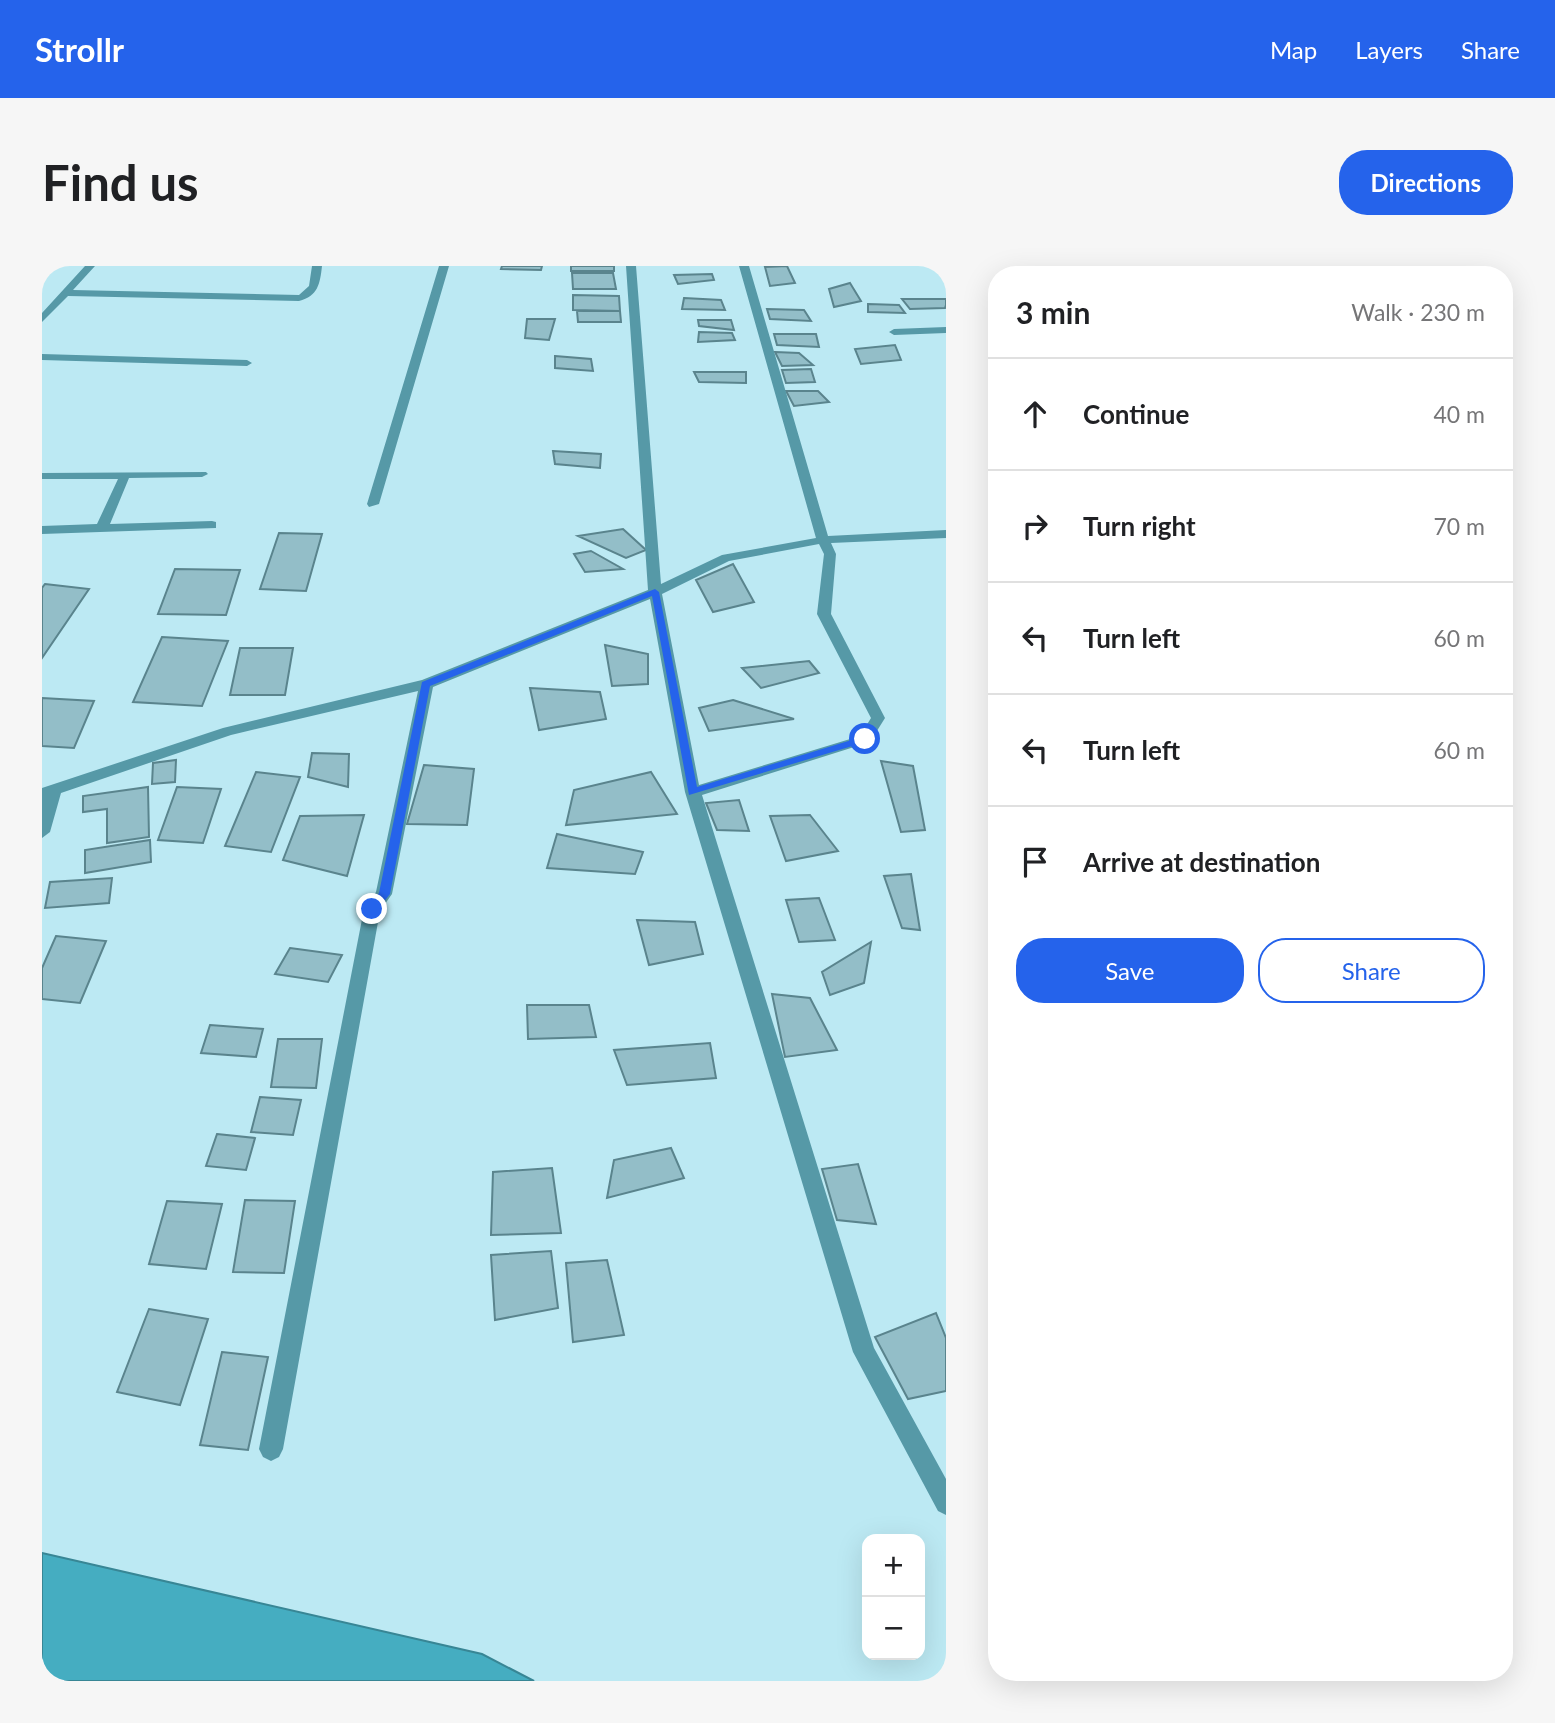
<!DOCTYPE html>
<meta charset="utf-8">
<style>
:root{--surface:#fff;--page:#f6f6f6;--text:#202124;--muted:#757577;--line:#e0e0e0;--accent:#2563eb}
body{margin:0;font-family:Lato,sans-serif;background:var(--page);color:var(--text)}
.controls{position:absolute;right:21px;bottom:21px;display:grid;overflow:hidden;border-radius:14px;box-shadow:0 7px 28px #0002}
.controls button{width:63px;height:63px;display:grid;place-items:center;padding:0;border:0;border-bottom:2px solid var(--line);background:var(--surface);color:var(--text);font:35px sans-serif}
.stop{position:absolute;width:21px;height:21px;margin:-16px;border:5px solid #2563eb;border-radius:50%;background:#fff}
.stop.end{background:#2563eb;border-color:#fff;box-shadow:0 2px 7px #0008}
.list{margin:0;padding:0;list-style:none}
h2{display:flex;justify-content:space-between;align-items:center;height:91px;margin:0;padding:0 28px;font-size:30px}
h2 small{font-size:23px;font-weight:400;color:var(--muted)}
.list li{display:grid;grid-template-columns:46px 1fr auto;gap:21px;align-items:center;box-sizing:border-box;height:112px;padding:0 28px;border-top:2px solid var(--line)}
.list b{display:block;font-size:26px;white-space:nowrap}
.list em{font-size:23px;font-style:normal;color:var(--muted)}
.actions{display:flex;gap:14px;padding:21px 28px}
.actions a{flex:1;padding:16px 0;border:2px solid var(--accent);border-radius:28px;text-align:center;font-size:24px;color:var(--accent)}
.actions .main{background:var(--accent);color:#fff}
.icon{flex:none;width:38px;height:38px;fill:none;stroke:currentColor;stroke-width:2;stroke-linecap:round;stroke-linejoin:round}
.map{position:relative;flex:none;width:904px;height:1415px;overflow:hidden;border-radius:28px}
header{display:flex;align-items:center;gap:42px;box-sizing:border-box;height:98px;padding:0 35px;background:var(--accent);color:#fff}
header strong{font-size:33px}
nav{display:flex;gap:38px;margin-inline-start:auto;font-size:24px}
.intro{display:flex;align-items:center;justify-content:space-between;box-sizing:border-box;height:168px;padding:0 42px}
h1{margin:0;font-size:49px}
.button{padding:18px 32px;border-radius:28px;background:var(--accent);color:#fff;font-size:24px;font-weight:700}
main{display:flex;gap:42px;padding:0 42px}
aside{flex:1;background:var(--surface);border-radius:28px;box-shadow:0 7px 28px #0002}
.map>svg:first-child{display:block}
.water{fill:#45adc1;stroke:#388695;stroke-width:2}
.building{fill:#93bec8;stroke:#5a848d;stroke-width:2}
.lines{fill:none;stroke-linecap:round;stroke-linejoin:round}
.street{fill:#5699a7;fill-rule:evenodd}
.route{fill:#2563eb}
</style>
<header>
<strong>Strollr</strong>
<nav><a>Map</a><a>Layers</a><a>Share</a></nav>
</header>
<div class="intro"><h1>Find us</h1><a class="button">Directions</a></div>
<main>
<div class="map">
<svg width="904" height="1415" viewBox="0 0 904 1415">
<rect width="100%" height="100%" fill="#bce9f3"/>
<!-- water -->
<path class="water" d="M0 1287 440 1388 492 1415H0Z"/>
<!-- building -->
<path class="building" d="M460 0H500L499 4 459 3Z
M529 0H572V5H529Z
M745 0 753 17 728 20 723 1Z
M530 7H571L574 23H531Z
M670 8 672 14 636 18 632 9Z
M808 17 819 35 792 41 787 23Z
M531 29 577 30 578 45 531 44Z
M642 32 679 34 683 44 640 43Z
M860 33H904V39L903 42 868 43Z
M826 38 857 39 863 47 826 46Z
M725 43 762 44 769 55 728 53Z
M535 45H578L579 56H536Z
M485 53H513L507 74 483 72Z
M656 54H689L692 64 657 60Z
M657 66 690 67 693 74 656 76Z
M732 68H774L777 81 735 79Z
M853 79 859 94 819 98 813 83Z
M733 86 757 87 771 99 740 100Z
M513 90 549 93 551 105 513 102Z
M769 103 773 116 744 117 740 104Z
M652 106H704V117L657 116Z
M744 125H776L787 136 752 140Z
M511 185 559 188 558 202 513 198Z
M581 263 604 284 584 292 536 270Z
M237 267 280 268 264 325 218 323Z
M549 285 581 303 543 306 532 288Z
M691 298 712 336 671 346 654 314Z
M133 303 198 304 184 349 116 348Z
M3 318 47 323 0 392V322Z
M120 371 186 375 160 440 91 436Z
M563 379 606 388V418L570 420Z
M198 382H251L243 429H188Z
M767 395 777 407 719 422 700 402Z
M488 422 558 426 564 453 497 464Z
M0 432 52 435 32 482 0 480Z
M691 434 752 453 667 465 657 442Z
M270 487 307 488 306 521 266 511Z
M134 494 133 516 110 518 111 497Z
M839 495 871 500 883 564 859 566Z
M382 499 432 503 425 559 365 558Z
M214 506 258 511 229 586 183 580Z
M609 506 635 548 524 559 532 524Z
M106 521 107 571 65 577V543L41 546V530Z
M135 521 179 523 161 577 116 574Z
M697 534 707 565 675 564 664 537Z
M322 549 305 610 241 594 258 550Z
M768 549 796 585 744 595 728 550Z
M515 568 601 586 593 608 505 602Z
M108 574 109 596 43 607V584Z
M869 608 878 664 860 662 842 610Z
M70 612 67 637 3 642 8 616Z
M777 632 793 674 757 676 744 634Z
M595 654 653 656 661 688 607 699Z
M14 670 64 675 38 737 0 733V702Z
M829 676 822 717 788 729 780 706Z
M248 682 300 689 286 716 233 708Z
M730 728 768 732 795 784 743 791Z
M485 739H547L554 771 486 773Z
M168 759 221 763 214 791 159 787Z
M236 773H280L274 822 229 821Z
M668 777 674 812 585 819 572 784Z
M218 831 259 834 251 869 209 866Z
M175 868 213 872 204 904 164 900Z
M629 882 642 912 565 932 572 894Z
M816 898 834 958 795 954 780 903Z
M510 902 519 967 449 969 451 906Z
M203 934 253 935 242 1007 191 1006Z
M125 935 180 938 164 1003 107 998Z
M509 985 516 1042 453 1054 449 989Z
M565 994 582 1069 531 1076 524 997Z
M107 1043 166 1053 138 1139 75 1126Z
M894 1047 904 1072V1125L866 1133 833 1071Z
M180 1086 226 1091 206 1184 158 1179Z"/>
<g class="lines">
<!-- street -->
<path class="street" d="M43 0H53L31 24 257 29 267 20 270 0H280C278 18 276 30 257 35L26 30 0 56V47Z
M397 0H407L337 238 327 241 325 238Z
M584 0H594L619 318 680 289 774 272 697 0H707L786 270 904 264V272L789 277 794 288 789 348 843 452 828 476 660 529 832 1082 904 1213V1249L896 1245 811 1086 643 526 608 333 391 421 350 628 338 645 241 1183 237 1191 229 1195 221 1191 217 1183 322 643 334 626 376 425 189 469 19 527 8 566 0 572V522L181 462 380 414 606 324ZM777 278 782 288 775 348 829 452 818 470 657 519 620 328 687 295Z
M894 0H904V10L901 9Z
M904 61V67L852 69 847 66 852 63Z
M0 88 205 94 210 97 205 100 0 94Z
M164 206 166 208 160 211 87 212 68 258 170 255 174 256V262L0 268V260L55 258 76 213H0V207Z"/>
</g>
<!-- route -->
<path class="route" d="M613 323 617 326 655 521 823 470 828 473 827 475 647 529 610 330 388 420 348 628 334 646H326V640L337 627 380 416Z"/>
</svg>
<div class="controls">
<button>+</button>
<button>−</button>
</div>
<div class="stop" style="left:823px;top:473px"></div>
<div class="stop end" style="left:330px;top:643px"></div>
</div>
<aside>
<h2>3 min<small>Walk · 230 m</small></h2>
<ul class="list">
<li><svg class="icon" aria-label="ahead" viewBox="0 0 24 24"><path d="M12 20V5M6 11l6-6 6 6"/></svg><div><b>Continue</b></div><em>40 m</em></li>
<li><svg class="icon" aria-label="right" viewBox="0 0 24 24"><path d="M7 20v-9h11M14 6l5 5-5 5"/></svg><div><b>Turn right</b></div><em>70 m</em></li>
<li><svg class="icon" aria-label="left" viewBox="0 0 24 24"><path d="M17 20v-9H6M10 6l-5 5 5 5"/></svg><div><b>Turn left</b></div><em>60 m</em></li>
<li><svg class="icon" aria-label="left" viewBox="0 0 24 24"><path d="M17 20v-9H6M10 6l-5 5 5 5"/></svg><div><b>Turn left</b></div><em>60 m</em></li>
<li><svg class="icon" aria-label="arrive" viewBox="0 0 24 24"><path d="M6 21V4h12l-3 4 3 4H6"/></svg><div><b>Arrive at destination</b></div></li>
</ul>
<div class="actions"><a class="main">Save</a><a>Share</a></div>
</aside>
</main>
